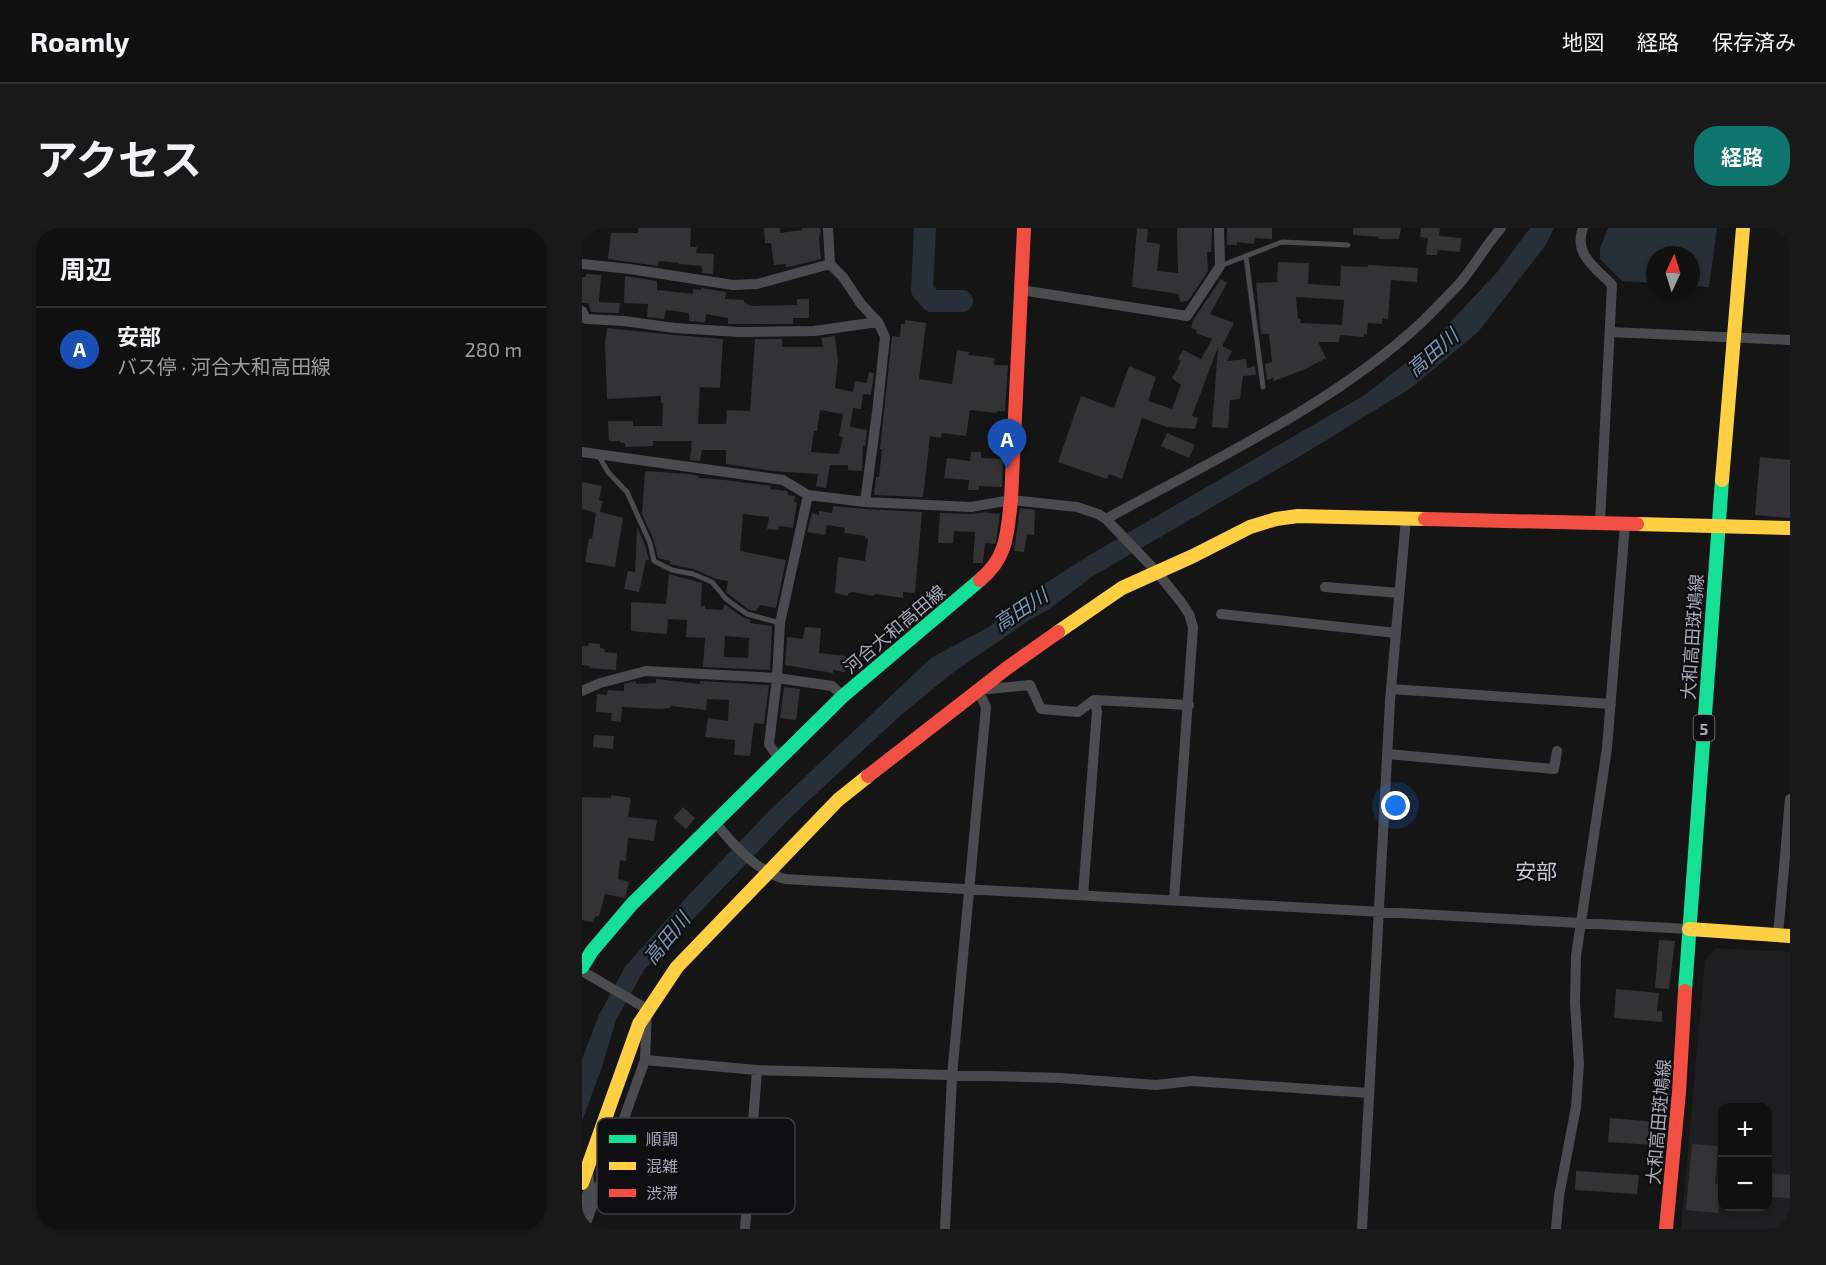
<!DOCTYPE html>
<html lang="ja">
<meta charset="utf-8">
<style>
:root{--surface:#101010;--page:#191919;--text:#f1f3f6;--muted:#9c9d9f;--line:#303030;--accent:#0f766e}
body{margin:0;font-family:"Exo 2","Noto Sans JP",sans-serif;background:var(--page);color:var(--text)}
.controls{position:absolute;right:18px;bottom:18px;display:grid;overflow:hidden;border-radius:12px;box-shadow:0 3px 9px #0003}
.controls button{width:54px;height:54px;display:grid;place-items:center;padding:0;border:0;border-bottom:2px solid var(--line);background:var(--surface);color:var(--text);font:30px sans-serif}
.compass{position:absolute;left:1064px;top:18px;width:54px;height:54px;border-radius:50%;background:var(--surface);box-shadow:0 3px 9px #0003;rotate:4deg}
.you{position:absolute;left:814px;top:578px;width:21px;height:21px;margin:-15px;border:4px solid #fff;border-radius:50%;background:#1a73e8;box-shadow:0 0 0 9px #1a73e833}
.badge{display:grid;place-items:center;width:39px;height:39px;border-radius:50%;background:var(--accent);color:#fff;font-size:20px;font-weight:700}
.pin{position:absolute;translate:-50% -50px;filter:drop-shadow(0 2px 3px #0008)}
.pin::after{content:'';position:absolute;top:32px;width:21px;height:18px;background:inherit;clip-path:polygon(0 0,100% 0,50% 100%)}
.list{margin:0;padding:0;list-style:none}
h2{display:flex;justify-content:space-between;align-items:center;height:78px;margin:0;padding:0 24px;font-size:26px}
h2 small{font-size:20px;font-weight:400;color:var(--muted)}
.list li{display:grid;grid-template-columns:39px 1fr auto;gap:18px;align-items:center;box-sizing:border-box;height:84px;padding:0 24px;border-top:2px solid var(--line)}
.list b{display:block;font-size:22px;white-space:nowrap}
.list p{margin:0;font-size:20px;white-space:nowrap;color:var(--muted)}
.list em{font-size:20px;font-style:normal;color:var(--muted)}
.map{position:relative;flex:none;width:1208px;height:1001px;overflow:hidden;border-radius:24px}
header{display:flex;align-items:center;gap:36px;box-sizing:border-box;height:84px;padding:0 30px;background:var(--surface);border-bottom:2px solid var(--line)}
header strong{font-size:28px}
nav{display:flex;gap:33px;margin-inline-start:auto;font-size:21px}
.intro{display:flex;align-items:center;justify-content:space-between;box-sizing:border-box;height:144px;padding:0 36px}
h1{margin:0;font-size:42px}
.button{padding:15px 27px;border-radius:24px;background:var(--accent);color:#fff;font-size:21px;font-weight:700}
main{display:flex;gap:36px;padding:0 36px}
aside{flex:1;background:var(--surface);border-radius:24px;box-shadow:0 3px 9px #0003}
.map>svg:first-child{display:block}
.built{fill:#1f1f21;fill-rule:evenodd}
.water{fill:#282f38}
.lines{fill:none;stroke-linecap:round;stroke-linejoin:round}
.river{stroke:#282f38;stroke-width:22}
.building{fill:#333335;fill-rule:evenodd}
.lane{stroke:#494b4e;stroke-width:5}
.street{stroke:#494b4e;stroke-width:10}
.fast{stroke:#16e098;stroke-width:14}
.slow{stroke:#ffcf43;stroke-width:14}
.jam{stroke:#f24e42;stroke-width:14}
.labels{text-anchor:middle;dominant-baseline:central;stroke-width:4.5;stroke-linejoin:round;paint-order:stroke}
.shield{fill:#0f0f11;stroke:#787b86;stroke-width:1.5}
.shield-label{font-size:16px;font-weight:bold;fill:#a5a9b8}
.street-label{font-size:18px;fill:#a5a9b8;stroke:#0f0f11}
.water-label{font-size:20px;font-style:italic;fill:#7a95b5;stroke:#0f0f11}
.quarter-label{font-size:21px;fill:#c6c9d3;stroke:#0f0f11}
.key{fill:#0f0f11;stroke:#3c3d43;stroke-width:1.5}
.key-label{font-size:16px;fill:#a5a9b8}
</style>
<header>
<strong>Roamly</strong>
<nav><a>地図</a><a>経路</a><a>保存済み</a></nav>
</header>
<div class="intro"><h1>アクセス</h1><a class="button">経路</a></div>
<main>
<aside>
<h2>周辺<small></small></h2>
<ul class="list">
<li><span class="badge" style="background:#1a4fb4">A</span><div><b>安部</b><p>バス停 · 河合大和高田線</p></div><em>280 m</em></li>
</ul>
</aside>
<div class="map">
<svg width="1208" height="1001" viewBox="0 0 1208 1001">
<rect width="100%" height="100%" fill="#151515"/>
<!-- built -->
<path class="built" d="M1133 720 1208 724V1001H1099L1123 732ZM1140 880H1186V978H1140Z"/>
<!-- water -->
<path class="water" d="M948 0H972L963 18 896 104 829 160 720 227 511 348 469 380 446 393 369 446 318 488 210 588 62 742 34 792 20 839 0 893V831L17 787 43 739 102 672 188 582 349 430 407 399 439 371 506 328 781 168 846 118 916 43Z
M1026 0H1135L1127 59 1109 58V27H1073V55L1040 53 1018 31V20Z"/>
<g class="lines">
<!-- river -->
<path class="river" d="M343 0 340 62 350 73H380"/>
</g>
<!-- building -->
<path class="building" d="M56 0H109L108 19H115L114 25 132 26 131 46 120 45V38L97 36V35L77 33 76 38 26 31 29 5H56Z
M182 0H198V5L220 2V0H237L239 1 237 11 239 31 211 38 204 39V36L192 37 189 15H183Z
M555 0 566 1 565 14 578 16 575 43 596 45 595 0H630L629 24H625L626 43 606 73 598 74 597 66 550 59Z
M645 0H690V11L673 10 672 16 655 14V17H645Z
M771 0H819L817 11H797V9L771 7Z
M839 0H858L857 8 879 10 878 24 856 22 855 27H844L846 10 838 9Z
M696 34 727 35 726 56 758 58 759 38 786 39V37L836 40 835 54 809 52 806 91 800 90V96L786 95 785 106H782V109L758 107 757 114H736L744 130 721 142 692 153 691 150 685 152 683 136 690 134 687 106H679L674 55 695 54ZM714 69 762 72 760 97 719 95 718 91H716Z
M4 46 19 47 17 74 38 75 37 85 9 84 6 75H0V49H4Z
M43 48 75 53V62L111 66V61L119 62V60L144 64 143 71 162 72V75L170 78 215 77V71H227V90H211V96H146V90L124 86 123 94 107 93V85L84 82 82 91 65 89 66 76 42 75Z
M639 51 645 55 628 86 652 95 640 118 650 123 645 133 664 131 665 140 673 138 674 147 661 148 658 171 648 172 646 200 630 199 636 119 610 188 616 190 613 201 585 199 560 190 540 251 527 246 525 251 476 234 499 168 532 180 547 138 574 149 566 173 590 181 599 157 590 150 599 133 596 131 601 122 619 131 630 111 614 105 615 102 609 100 611 92Z
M323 92 344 95 337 151 370 156 375 122 387 124 386 127 413 130 412 137H426L423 183H415V185L388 182 384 208 360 205 359 210 348 208 341 269 292 267 294 249H297L300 221H298L310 108 318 109 319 96H323Z
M25 100 93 107 141 111 138 160 118 159 116 196H144L145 182 168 183 173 111H200V119H241L239 110 253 108 256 133 253 160 271 164 273 153 285 155 287 144 292 145 289 167 281 166 279 181 271 180 268 199 285 202 283 218H281L280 243 266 242V237H248L244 260 234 258 236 246 190 243 144 236V222H120L118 233 108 232 110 213H71V218L43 219V215H39L38 213H27L26 193H51V198H80L81 175H79V168L25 171 23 115ZM238 182 261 186 257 208 261 209 257 226 229 224 232 203H235Z
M585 205 613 217 607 230 579 218Z
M389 224H399V230L421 231 420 259 397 258V262H386L387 252 362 250 365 230 388 233Z
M1178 229 1208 232V290L1173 287Z
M63 243 107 246 117 248V250L143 252 189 258 188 261 205 263 206 267 213 268 212 274H215L211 300 197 298 196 302 185 301 187 289 161 286 158 323 204 332 194 380 178 377 174 383 167 382 144 364 146 353 134 351 112 341 92 337 88 336V333L76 330 72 313 60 286Z
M0 254 20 258 17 272 21 273 18 284 41 290 33 339 3 334 7 310 10 311 14 285 0 281Z
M251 278 283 281 340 284 333 365 321 364V370L293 366 292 368 271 364 266 365V368L253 365 256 329 283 333 286 311 283 310V308L262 305 263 300 245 297 243 307 225 304 230 285 237 287V283L250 285Z
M438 280 453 282 452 307 445 306 442 324 432 323Z
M405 284V285L418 286 414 313 413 316 403 315 401 335H391L393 304 372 303 371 315H356L358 285 389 286Z
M55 299 63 317 67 332H64L57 364 42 361 46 343 53 344Z
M87 346 120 355 119 378H123V381L141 382 142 376 162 390 169 392 168 395 190 398 188 442 121 439 123 410 104 409 105 392 86 391 85 406 49 403V374L84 376ZM143 408 167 410 166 430 142 429Z
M223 399 239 400 237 425 263 428 265 429 263 444 251 442V445L203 437 205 409 221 411Z
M7 415 18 416V420L23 421 22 424 35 425 34 442 7 440V438L0 437V418H6Z
M74 451 118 456V453L187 457 182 496 172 495 168 528 152 527 153 512 123 509 126 490 146 493 147 472 125 471 124 482 89 478 88 480 78 481 40 479 39 494 29 493 30 485 14 484 15 466 25 467 26 462 42 463V456L54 453V456L74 455Z
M202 459 218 461 214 492 198 490Z
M12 507 32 508 31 521 11 519Z
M29 567 49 570 46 589 75 592 72 613 46 610 44 633 38 632 36 651 47 654 43 670 23 666 17 689 14 688 10 694 0 692V569L29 570Z
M101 579 113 590 104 601 91 590Z
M1077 712 1093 713 1087 761 1073 760Z
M1034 761 1077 765 1075 783H1080V794L1032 790Z
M1028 890 1073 894 1071 917 1026 914Z
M1110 916 1136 918 1133 956 1138 957 1136 985 1104 982Z
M994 943 1057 947 1055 966 993 962Z
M1185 945 1208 947V970L1185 969Z"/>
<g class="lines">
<!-- lane -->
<path class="lane" d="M664 29 681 159
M638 38 700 14 766 17
M17 228 26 244 45 264 68 315 72 333 90 342 111 346 130 354 144 371 165 386 198 395"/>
<!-- street -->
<path class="street" d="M246 0 248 36 261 49 279 76 296 94 303 109 295 185 283 274
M1001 0C991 26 1013 39 1030 57L1018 295
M0 36 48 41 151 57 175 56 248 36
M439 62 605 88 638 38 637 0
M0 83 4 91 42 93 93 100 157 104 232 103 296 94
M1028 104 1208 112
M0 224 201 252 226 267 283 274 389 279 429 272 495 279 516 286 524 291 574 343 599 374 607 386 611 399 592 672
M524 291C627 234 754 175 840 94 853 81 866 68 878 55 893 37 904 17 919 0
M743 359 817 365
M639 386 814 405
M809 461 1029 476
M0 463 18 455 64 443 195 450 250 458 261 468
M805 526 972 541 975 523
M197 531 187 516 195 450 198 395 226 267
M133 594C149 615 177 645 203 651L1107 701
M501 667 515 483 512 472
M1196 707 1208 571
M0 743 65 781 63 832 2 1001
M63 832 175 842 479 850 574 857 610 853 787 865
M0 982 8 958 6 944
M163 1001 175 842
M363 1001 370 848 404 479 396 462 448 457 459 481 496 484 512 472 607 477
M780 1001 808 473 824 290
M974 1001 977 968 994 879 997 836 993 775 994 728 1025 520 1043 296"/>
<!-- fast -->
<path class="fast" d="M0 739 10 723 50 676 261 468 398 352
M1103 763 1140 252"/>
<!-- slow -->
<path class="slow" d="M1140 252 1161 0
M1055 296 1208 300
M476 404 540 360 611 328 668 299 694 291 716 288 843 291
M1107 701 1208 708
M0 955 57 796 95 739 256 572 286 548"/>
<!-- jam -->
<path class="jam" d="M843 291 1055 296
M398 352C426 329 425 305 429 272L442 0
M286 548 425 440 476 404
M1084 1001 1097 864 1103 763"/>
</g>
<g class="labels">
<!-- shield labels -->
<rect class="shield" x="1111.5" y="487" width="21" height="26" rx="4.5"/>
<g class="shield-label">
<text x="1122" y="500">5</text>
</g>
<!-- street labels -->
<g class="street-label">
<text transform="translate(312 401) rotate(-40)">河合大和高田線</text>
<text transform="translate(1110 409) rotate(-86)">大和高田斑鳩線</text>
<text transform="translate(1076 894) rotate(-85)">大和高田斑鳩線</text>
</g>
<!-- water labels -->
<g class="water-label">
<text transform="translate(850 124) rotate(-41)">高田川</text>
<text transform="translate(438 381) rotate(-33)">高田川</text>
<text transform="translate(84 710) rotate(-51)">高田川</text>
</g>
<!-- quarter labels -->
<g class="quarter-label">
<text x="954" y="642">安部</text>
</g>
</g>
<!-- legend -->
<rect x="15" y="890" width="198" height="96" rx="9" class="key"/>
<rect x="27" y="907" width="27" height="8" fill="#16e098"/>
<rect x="27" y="934" width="27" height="8" fill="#ffcf43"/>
<rect x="27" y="961" width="27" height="8" fill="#f24e42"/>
<g class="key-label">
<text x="64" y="917">順調</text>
<text x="64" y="944">混雑</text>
<text x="64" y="971">渋滞</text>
</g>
</svg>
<div class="controls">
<button>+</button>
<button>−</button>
</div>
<svg class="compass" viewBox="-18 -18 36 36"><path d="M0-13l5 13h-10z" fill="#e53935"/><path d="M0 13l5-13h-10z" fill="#9c9d9f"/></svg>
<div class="you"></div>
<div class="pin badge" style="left:425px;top:241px;background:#1a4fb4">A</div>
</div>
</main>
